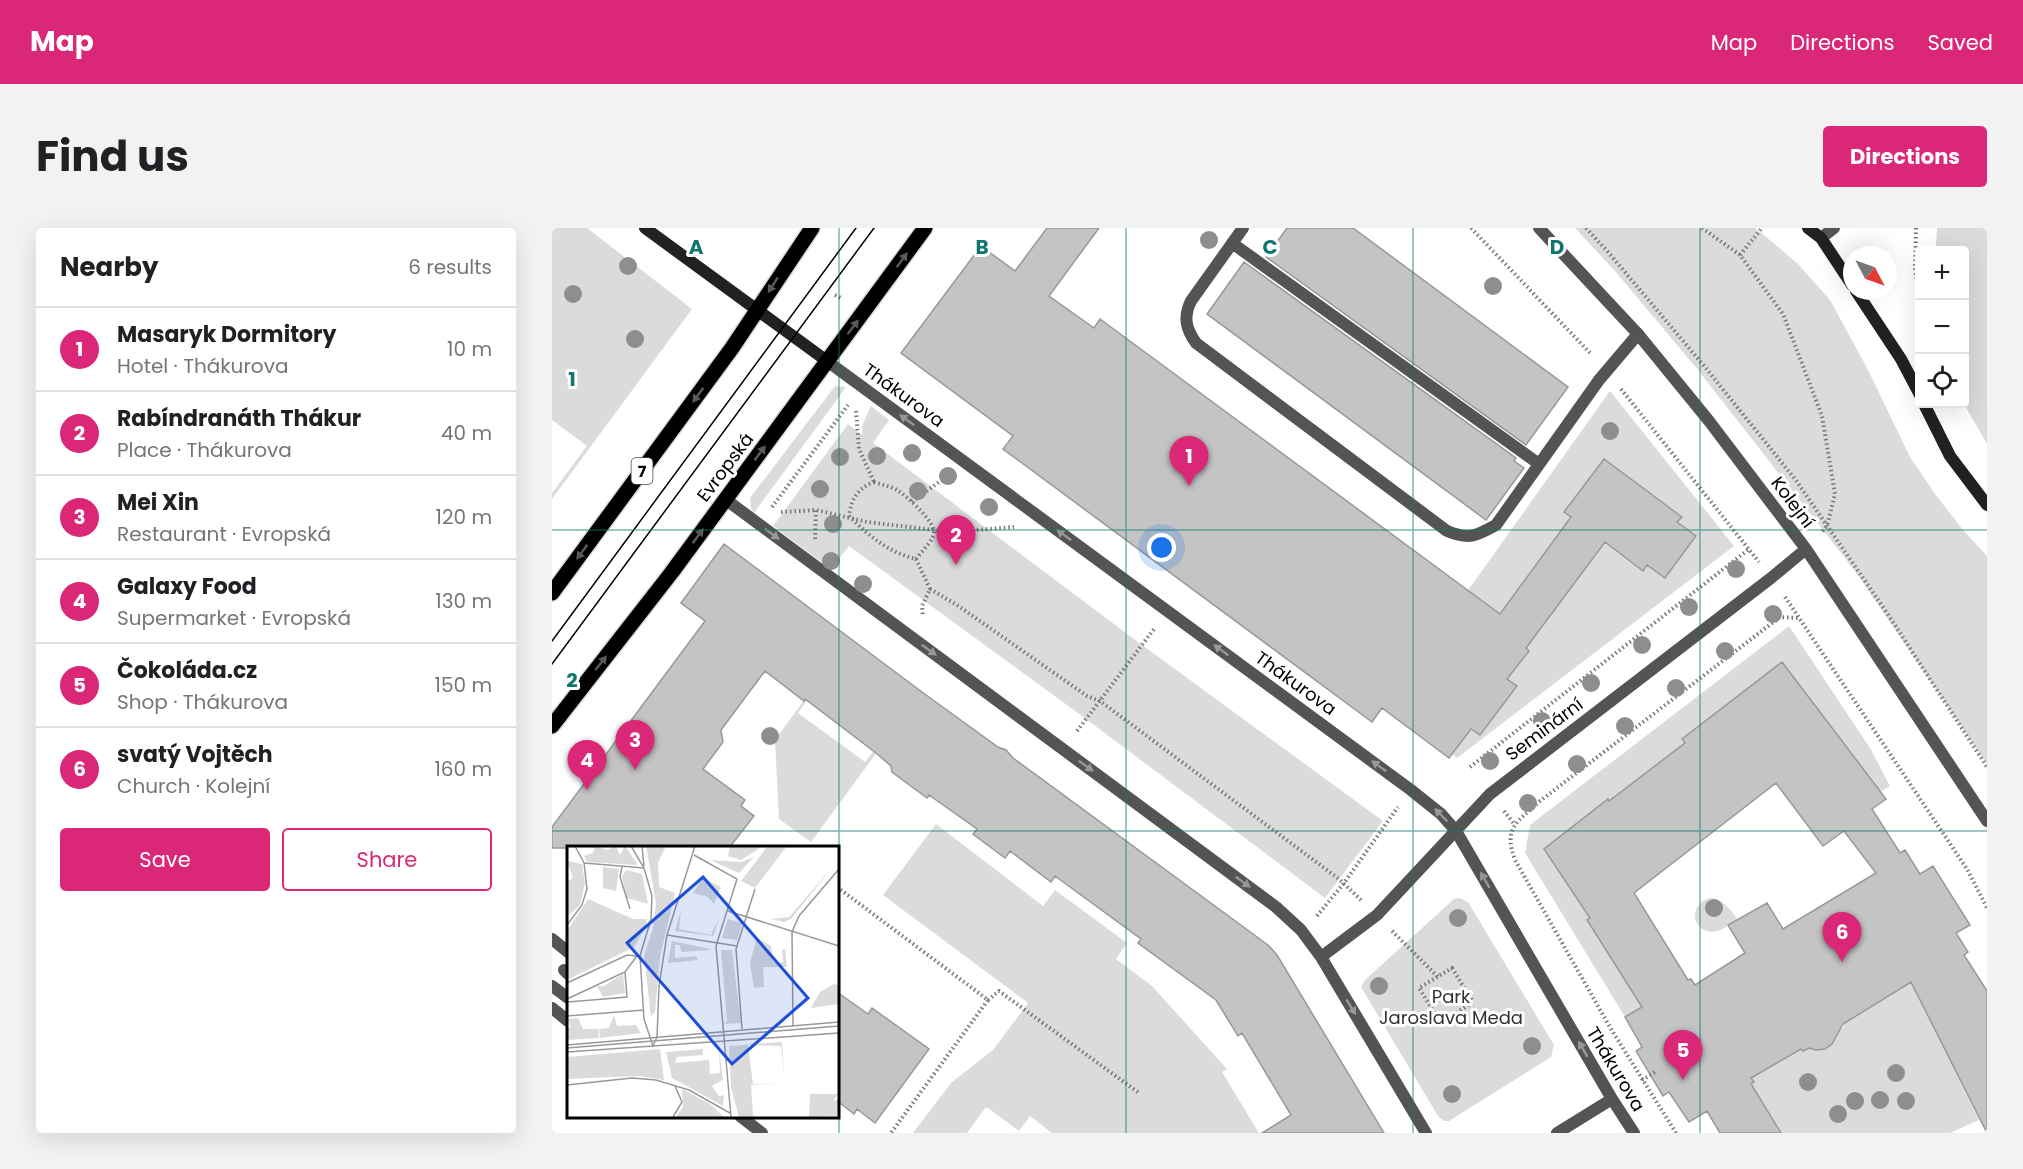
<!DOCTYPE html>
<meta charset="utf-8">
<style>
:root{--surface:#fff;--page:#f2f2f2;--text:#202124;--muted:#757577;--line:#e0e0e0;--accent:#db2777}
body{margin:0;font-family:Poppins,sans-serif;background:var(--page);color:var(--text)}
.controls{position:absolute;right:18px;top:18px;display:grid;overflow:hidden;border-radius:6px;box-shadow:0 6px 24px #0002}
.controls button{width:54px;height:54px;display:grid;place-items:center;padding:0;border:0;border-bottom:2px solid var(--line);background:var(--surface);color:var(--text);font:30px sans-serif}
.compass{position:absolute;left:1291px;top:18px;width:54px;height:54px;border-radius:50%;background:var(--surface);box-shadow:0 6px 24px #0002;rotate:131deg}
.you{position:absolute;left:610px;top:320px;width:21px;height:21px;margin:-15px;border:4px solid #fff;border-radius:50%;background:#1a73e8;box-shadow:0 0 0 9px #1a73e833}
.badge{display:grid;place-items:center;width:39px;height:39px;border-radius:50%;background:var(--accent);color:#fff;font-size:20px;font-weight:700}
.pin{position:absolute;translate:-50% -50px;filter:drop-shadow(0 2px 3px #0008)}
.pin::after{content:'';position:absolute;top:32px;width:21px;height:18px;background:inherit;clip-path:polygon(0 0,100% 0,50% 100%)}
.list{margin:0;padding:0;list-style:none}
h2{display:flex;justify-content:space-between;align-items:center;height:78px;margin:0;padding:0 24px;font-size:26px}
h2 small{font-size:20px;font-weight:400;color:var(--muted)}
.list li{display:grid;grid-template-columns:39px 1fr auto;gap:18px;align-items:center;box-sizing:border-box;height:84px;padding:0 24px;border-top:2px solid var(--line)}
.list b{display:block;font-size:22px;white-space:nowrap}
.list p{margin:0;font-size:20px;white-space:nowrap;color:var(--muted)}
.list em{font-size:20px;font-style:normal;color:var(--muted)}
.actions{display:flex;gap:12px;padding:18px 24px}
.actions a{flex:1;padding:14px 0;border:2px solid var(--accent);border-radius:6px;text-align:center;font-size:21px;color:var(--accent)}
.actions .main{background:var(--accent);color:#fff}
.icon{flex:none;width:33px;height:33px;fill:none;stroke:currentColor;stroke-width:2;stroke-linecap:round;stroke-linejoin:round}
.map{position:relative;flex:none;width:1435px;height:905px;overflow:hidden;border-radius:6px}
header{display:flex;align-items:center;gap:36px;box-sizing:border-box;height:84px;padding:0 30px;background:var(--accent);color:#fff}
header strong{font-size:28px}
nav{display:flex;gap:33px;margin-inline-start:auto;font-size:21px}
.intro{display:flex;align-items:center;justify-content:space-between;box-sizing:border-box;height:144px;padding:0 36px}
h1{margin:0;font-size:42px}
.button{padding:15px 27px;border-radius:6px;background:var(--accent);color:#fff;font-size:21px;font-weight:700}
main{display:flex;gap:36px;padding:0 36px}
aside{flex:1;background:var(--surface);border-radius:6px;box-shadow:0 6px 24px #0002}
.map>svg:first-child{display:block}
.green{fill:#dbdbdb}
.building{fill:#c4c4c4;stroke:#989898;stroke-width:1.5;fill-rule:evenodd}
.lines{fill:none;stroke-linecap:round;stroke-linejoin:round}
.primary-casing{stroke:#dbdbdb;stroke-width:18}
.path{stroke:#767676;stroke-width:4;stroke-dasharray:1.5 3;stroke-linecap:butt}
.lane{stroke:#545454;stroke-width:12}
.street{stroke:#545454;stroke-width:12}
.secondary{stroke:#212121;stroke-width:12}
.primary{stroke:#000;stroke-width:15}
.tram{stroke:#000;stroke-width:1.5}
.tree{fill:#8e8e8e}
.oneway{fill:#595959}
.oneway2{fill:#989898}
.grid{fill:none;stroke:#0f766e;stroke-width:1.5;stroke-opacity:0.55}
.labels{text-anchor:middle;dominant-baseline:central;stroke-width:6;stroke-linejoin:round;paint-order:stroke}
.shield{fill:#fff;stroke:#4c4c4c;stroke-width:1.5}
.shield-label{font-size:16px;font-weight:bold;fill:#000}
.street-label{font-size:18px;fill:#000;stroke:#fff}
.park-label{font-size:18px;fill:#323232;stroke:#fff}
.inset-road{fill:none;stroke:#999;stroke-width:1.5}
.view{fill:#1d4ed8;fill-opacity:0.15;stroke:#1d4ed8;stroke-width:3}
.inset-edge{fill:none;stroke:#000;stroke-width:3}
.grid-label{font-size:20px;text-anchor:middle;font-weight:bold;fill:#0f766e;stroke:#fff;stroke-width:6;stroke-linejoin:round;paint-order:stroke}
</style>
<header>
<strong>Map</strong>
<nav><a>Map</a><a>Directions</a><a>Saved</a></nav>
</header>
<div class="intro"><h1>Find us</h1><a class="button">Directions</a></div>
<main>
<aside>
<h2>Nearby<small>6 results</small></h2>
<ul class="list">
<li><span class="badge">1</span><div><b>Masaryk Dormitory</b><p>Hotel · Thákurova</p></div><em>10 m</em></li>
<li><span class="badge">2</span><div><b>Rabíndranáth Thákur</b><p>Place · Thákurova</p></div><em>40 m</em></li>
<li><span class="badge">3</span><div><b>Mei Xin</b><p>Restaurant · Evropská</p></div><em>120 m</em></li>
<li><span class="badge">4</span><div><b>Galaxy Food</b><p>Supermarket · Evropská</p></div><em>130 m</em></li>
<li><span class="badge">5</span><div><b>Čokoláda.cz</b><p>Shop · Thákurova</p></div><em>150 m</em></li>
<li><span class="badge">6</span><div><b>svatý Vojtěch</b><p>Church · Kolejní</p></div><em>160 m</em></li>
</ul>
<div class="actions"><a class="main">Save</a><a>Share</a></div>
</aside>
<div class="map">
<svg width="1435" height="905" viewBox="0 0 1435 905">
<rect width="100%" height="100%" fill="#fff"/>
<!-- green -->
<path class="green" d="M0 0H35L140 81 0 271V265L35 218 0 192Z
M1023 0H1203L1213 8 1246 36 1278 72 1316 142 1358 229 1383 266 1411 302 1435 328V536L1303 343 1146 142 1063 43Z
M1385 0H1435V216L1412 176V22H1373L1384 18Z
M283 158 294 159 202 285 199 280 198 270Z
M1058 163 1182 318 905 530 900 526 919 501 928 507 964 458 955 451 977 423 974 420 1053 314 1090 342 1095 337 1113 350 1144 308 1125 294 1130 288 1052 231 1012 284 1019 289 941 395 902 382Z
M319 178 337 192 321 215 586 414 831 593 773 670 530 488 297 318 279 341 221 298 296 196 310 207V198Z
M1237 398 1318 520 1338 558 1328 564 1230 434 1130 510 1133 515 1057 573 1055 571 993 620 1038 690 1090 779 1073 789 973 625 978 597Z
M253 471 255 472 246 485 313 534 328 515 331 516 259 614 227 591 223 512Z
M384 596 491 678 503 662 575 715 564 731 600 758 675 841 670 844 707 905H500L478 888 467 903 436 880H433L415 905H361L399 855 441 822 476 775 331 667Z
M907 670 916 674 1002 817 999 829 897 893H892L886 888 809 759 814 751 902 671Z
M1158 670C1172 673 1178 680 1186 692 1178 696 1167 705 1158 704 1139 701 1137 676 1158 670Z
M1381 741 1379 794 1427 892 1398 905H1229L1199 856 1201 854 1189 833 1249 821 1251 823 1257 820C1272 825 1283 817 1285 802L1292 799 1291 796Z"/>
<!-- building -->
<path class="building" d="M495 0H547L497 68 542 100 548 91 948 386 1019 289 1012 284 1052 231 1130 289 1125 294 1144 308 1113 350 1095 337 1091 343 1053 314 974 420 977 423 955 451 965 458 928 507 919 501 897 530 830 480 820 494 451 221 461 208 349 125 429 18 463 43Z
M735 0H801L1016 159 974 217 714 29Z
M692 34 964 230 962 233 972 240 934 292 655 86Z
M172 316 370 464 446 519 454 522 461 530 716 717 725 727 832 905H710L739 887 690 805 686 808 664 772 586 715 589 711 503 648 499 654 458 623 453 630 421 606 425 601 377 567 375 570 340 544 339 538 324 525 253 471 252 473 213 443 169 502 171 514 151 541 193 572 189 578 202 588 177 620H0V599L153 393 129 375Z
M1230 434 1334 571 1320 581 1348 625 1353 622 1368 646 1381 638 1418 697 1404 705 1416 724 1412 727 1435 763V905L1359 754 1291 796 1280 816 1273 821 1264 822 1257 820 1251 823 1249 821 1199 850 1202 854 1199 856 1229 905H1168L1155 883 1137 894 1117 864 1111 868 1084 823 1090 819 1073 789 1090 779 1035 692 1038 690 992 621 1056 571 1057 573 1133 515 1130 511ZM1224 555 1271 618 1292 603 1324 645 1231 701 1215 675 1176 697 1193 725 1143 757 1139 751 1136 752 1082 665Z
M285 764 316 786 320 780 377 821 323 895 305 881 302 886 285 873Z"/>
<g class="lines">
<defs>
<path id="primary" d="M0 365 180 120 260 0
M0 498 120 344 373 0"/>
</defs>
<!-- primary casing -->
<use href="#primary" class="primary-casing"/>
<!-- path -->
<path class="path" d="M919 0 1039 126
M1034 0 1056 24 1153 139 1243 251 1337 388 1435 539
M1150 0 1188 27 1231 86 1270 188 1283 266 1275 298 1269 305
M1364 0 1363 44 1368 66
M1188 27 1210 0
M283 67 291 71
M1069 161 1207 334
M304 183 307 221 322 254
M322 254C330 257 338 258 345 262 355 268 382 293 382 304 382 312 369 324 364 331 336 324 317 308 297 288 299 271 306 260 322 254Z
M360 274 395 248
M220 279 296 177
M229 284 264 282 315 294 399 304 462 299
M263 311 264 282
M364 331 378 361 370 378 371 389
M378 361 405 377 535 468 548 473 787 651 809 672
M1233 369 1415 641 1435 680
M525 503 602 401
M918 539 1197 321
M952 583 963 597
M285 659 436 772 339 905
M765 688 792 655 846 579
M840 703 886 749
M900 740 921 774 889 795 867 760Z
M436 772 447 763 587 865
M1090 852 1105 843
M1124 905 1059 801 963 632C951 600 965 594 988 573L1228 389 1247 390"/>
<!-- lane -->
<path class="lane" d="M691 0 639 73C631 89 634 101 644 115L895 303C917 312 924 308 944 297L1047 152 1086 106
M680 15 987 236
M12 742 16 746
M0 758 16 770
M0 780 16 793"/>
<!-- street -->
<path class="street" d="M987 0 1086 106 1157 193 1254 321 1435 593
M1269 10 1282 0
M275 133 859 562 889 586 904 603 1060 871 1082 905
M173 271 724 679 749 702 769 729 874 905
M0 711 16 724
M769 729 825 687 938 566 1219 350 1254 321
M188 888 210 905
M1005 905 1060 871"/>
<!-- secondary -->
<path class="secondary" d="M93 0 275 133
M1256 0 1269 10 1300 57
M1304 63 1349 131 1368 167
M1372 176 1398 228 1435 277"/>
<!-- primary -->
<use href="#primary" class="primary"/>
<!-- tram -->
<path class="tram" d="M0 413 304 0
M0 436 322 0"/>
</g>
<!-- trees -->
<g class="tree">
<circle cx="657" cy="12" r="9"/>
<circle cx="76" cy="38" r="9"/>
<circle cx="941" cy="58" r="9"/>
<circle cx="21" cy="66" r="9"/>
<circle cx="83" cy="111" r="9"/>
<circle cx="1058" cy="203" r="9"/>
<circle cx="360" cy="225" r="9"/>
<circle cx="325" cy="228" r="9"/>
<circle cx="288" cy="229" r="9"/>
<circle cx="396" cy="248" r="9"/>
<circle cx="268" cy="261" r="9"/>
<circle cx="366" cy="263" r="9"/>
<circle cx="437" cy="279" r="9"/>
<circle cx="281" cy="296" r="9"/>
<circle cx="279" cy="333" r="9"/>
<circle cx="1184" cy="341" r="9"/>
<circle cx="311" cy="356" r="9"/>
<circle cx="1137" cy="379" r="9"/>
<circle cx="1221" cy="386" r="9"/>
<circle cx="1090" cy="417" r="9"/>
<circle cx="1173" cy="423" r="9"/>
<circle cx="1039" cy="455" r="9"/>
<circle cx="1124" cy="460" r="9"/>
<circle cx="990" cy="493" r="9"/>
<circle cx="1073" cy="498" r="9"/>
<circle cx="218" cy="508" r="9"/>
<circle cx="938" cy="533" r="9"/>
<circle cx="1025" cy="536" r="9"/>
<circle cx="976" cy="575" r="9"/>
<circle cx="1162" cy="680" r="9"/>
<circle cx="906" cy="690" r="9"/>
<circle cx="827" cy="758" r="9"/>
<circle cx="980" cy="818" r="9"/>
<circle cx="1344" cy="845" r="9"/>
<circle cx="1256" cy="854" r="9"/>
<circle cx="900" cy="866" r="9"/>
<circle cx="1328" cy="872" r="9"/>
<circle cx="1303" cy="873" r="9"/>
<circle cx="1354" cy="873" r="9"/>
<circle cx="1286" cy="886" r="9"/>
</g>
<!-- one-way arrows -->
<defs><path id="oneway-solid" d="M-6-.8H1V-3.2L6.5 0L1 3.2V.8H-6Z" transform="scale(1.5)"/></defs>
<g class="oneway">
<use href="#oneway-solid" transform="translate(350 32) rotate(-54)"/>
<use href="#oneway-solid" transform="translate(221 57) rotate(123)"/>
<use href="#oneway-solid" transform="translate(301 99) rotate(-53)"/>
<use href="#oneway-solid" transform="translate(146 167) rotate(126)"/>
<use href="#oneway-solid" transform="translate(208 225) rotate(-53)"/>
<use href="#oneway-solid" transform="translate(146 308) rotate(-54)"/>
<use href="#oneway-solid" transform="translate(30 324) rotate(126)"/>
<use href="#oneway-solid" transform="translate(49 435) rotate(-52)"/>
</g>
<g class="oneway2">
<use href="#oneway-solid" transform="translate(355 192) rotate(-144)"/>
<use href="#oneway-solid" transform="translate(220 306) rotate(36)"/>
<use href="#oneway-solid" transform="translate(512 307) rotate(-144)"/>
<use href="#oneway-solid" transform="translate(377 422) rotate(36)"/>
<use href="#oneway-solid" transform="translate(669 422) rotate(-144)"/>
<use href="#oneway-solid" transform="translate(534 538) rotate(36)"/>
<use href="#oneway-solid" transform="translate(827 538) rotate(-144)"/>
<use href="#oneway-solid" transform="translate(889 587) rotate(-135)"/>
<use href="#oneway-solid" transform="translate(933 652) rotate(-120)"/>
<use href="#oneway-solid" transform="translate(691 654) rotate(36)"/>
<use href="#oneway-solid" transform="translate(799 779) rotate(59)"/>
<use href="#oneway-solid" transform="translate(1031 821) rotate(-120)"/>
</g>
<!-- grid -->
<path class="grid" d="M287 0V905M574 0V905M861 0V905M1148 0V905M0 302H1435M0 603H1435"/>
<g class="labels">
<!-- shield labels -->
<rect class="shield" x="79.5" y="230" width="21" height="26" rx="4.5"/>
<g class="shield-label">
<text x="90" y="243">7</text>
</g>
<!-- street labels -->
<g class="street-label">
<text transform="translate(352 167) rotate(36)">Thákurova</text>
<text transform="translate(173 239) rotate(-53)">Evropská</text>
<text transform="translate(1241 274) rotate(53)">Kolejní</text>
<text transform="translate(744 455) rotate(36)">Thákurova</text>
<text transform="translate(992 501) rotate(-37)">Seminární</text>
<text transform="translate(1064 841) rotate(59)">Thákurova</text>
</g>
<!-- park labels -->
<g class="park-label">
<text x="899" y="768">Park<tspan x="899" dy="21">Jaroslava Meda</tspan></text>
</g>
</g>
<!-- overview -->
<g transform="translate(15 618)">
<rect width="272" height="272" fill="#fff"/>
<path d="M28 0 40 4 49 0 53 9 58 0 71 19 20 16 17 10 26 7ZM79 0H99L91 17 92 41 108 47 93 111 88 166 84 170 77 110 86 82 89 57ZM163 0H196L174 14 161 10ZM220 0 188 42 174 35 200 1ZM187 11 172 27 143 14 174 16ZM0 15 15 18 18 37 13 59 0 71V35L6 32ZM36 21 52 23 49 45 36 42ZM265 22 224 73 217 76 204 73 222 71ZM59 24 75 28 81 58 60 52 55 31ZM136 32 154 41 147 58 141 51 126 47ZM21 53 66 73H80L78 82 67 101 0 134V85ZM114 64 112 83 144 89 153 70 146 90 108 85ZM161 73 175 77 170 94 155 92ZM190 92 204 100 207 117 216 116 215 103H218L220 121H196L197 141 187 142 183 117ZM105 95 143 103V104L114 106 113 99H108V112L129 110 131 114 101 117ZM154 104H165L174 177 157 178 160 175ZM56 128 58 147 36 151 30 140H37ZM267 138 271 139V158L244 162 253 146ZM47 169 50 180 69 179 74 187 33 192 32 183 42 182ZM11 172 16 183H31L32 192 0 194V182L4 181 0 173ZM215 196 217 228 214 200 181 199 186 238 213 237 184 239 186 271H172L164 242 162 200ZM152 202 156 234 145 240 152 250 157 249 156 260 105 232 99 206 136 203V209L110 211 108 217 142 214 143 228 153 227ZM93 203 97 234 72 230 0 233V211ZM115 243 143 258 157 271H109L116 261ZM243 248H271L266 256 271 253V270L242 271Z" fill="#dbdbdb"/>
<path class="inset-road" d="M64 0 77 22 85 50 84 73 73 110 77 173 86 200 90 191 92 140 100 89 128 0M75 0 77 20M127 9 170 33 149 100 164 271M17 17 77 22M55 21 53 31 63 63M161 65 272 100M0 79 15 59 20 43 17 17 8 0M100 89 170 100M0 137 60 109 69 110M0 153 58 126 70 110M1 156 60 151 58 126M0 170 77 164M226 180 225 86 232 70 272 23M175 183 169 103 188 43M0 199 272 176M0 202 272 180M0 206 272 187M0 239 65 232 89 234 122 244 163 267M106 271 115 256 108 240"/>
<path class="view" d="M136 31 241 152 165 218 60 97Z"/>
<rect width="272" height="272" class="inset-edge"/>
</g>
<g class="grid-label">
<text x="144" y="26">A</text>
<text x="430" y="26">B</text>
<text x="718" y="26">C</text>
<text x="1005" y="26">D</text>
<text x="20" y="158">1</text>
<text x="20" y="459">2</text>
</g>
</svg>
<div class="controls">
<button>+</button>
<button>−</button>
<button><svg class="icon" aria-label="locate" viewBox="0 0 24 24"><circle cx="12" cy="12" r="6"/><path d="M12 2v4M12 18v4M2 12h4M18 12h4"/></svg></button>
</div>
<svg class="compass" viewBox="-18 -18 36 36"><path d="M0-13l5 13h-10z" fill="#e53935"/><path d="M0 13l5-13h-10z" fill="#757577"/></svg>
<div class="you"></div>
<div class="pin badge" style="left:637px;top:258px">1</div>
<div class="pin badge" style="left:404px;top:337px">2</div>
<div class="pin badge" style="left:83px;top:542px">3</div>
<div class="pin badge" style="left:35px;top:562px">4</div>
<div class="pin badge" style="left:1131px;top:852px">5</div>
<div class="pin badge" style="left:1290px;top:734px">6</div>
</div>
</main>
